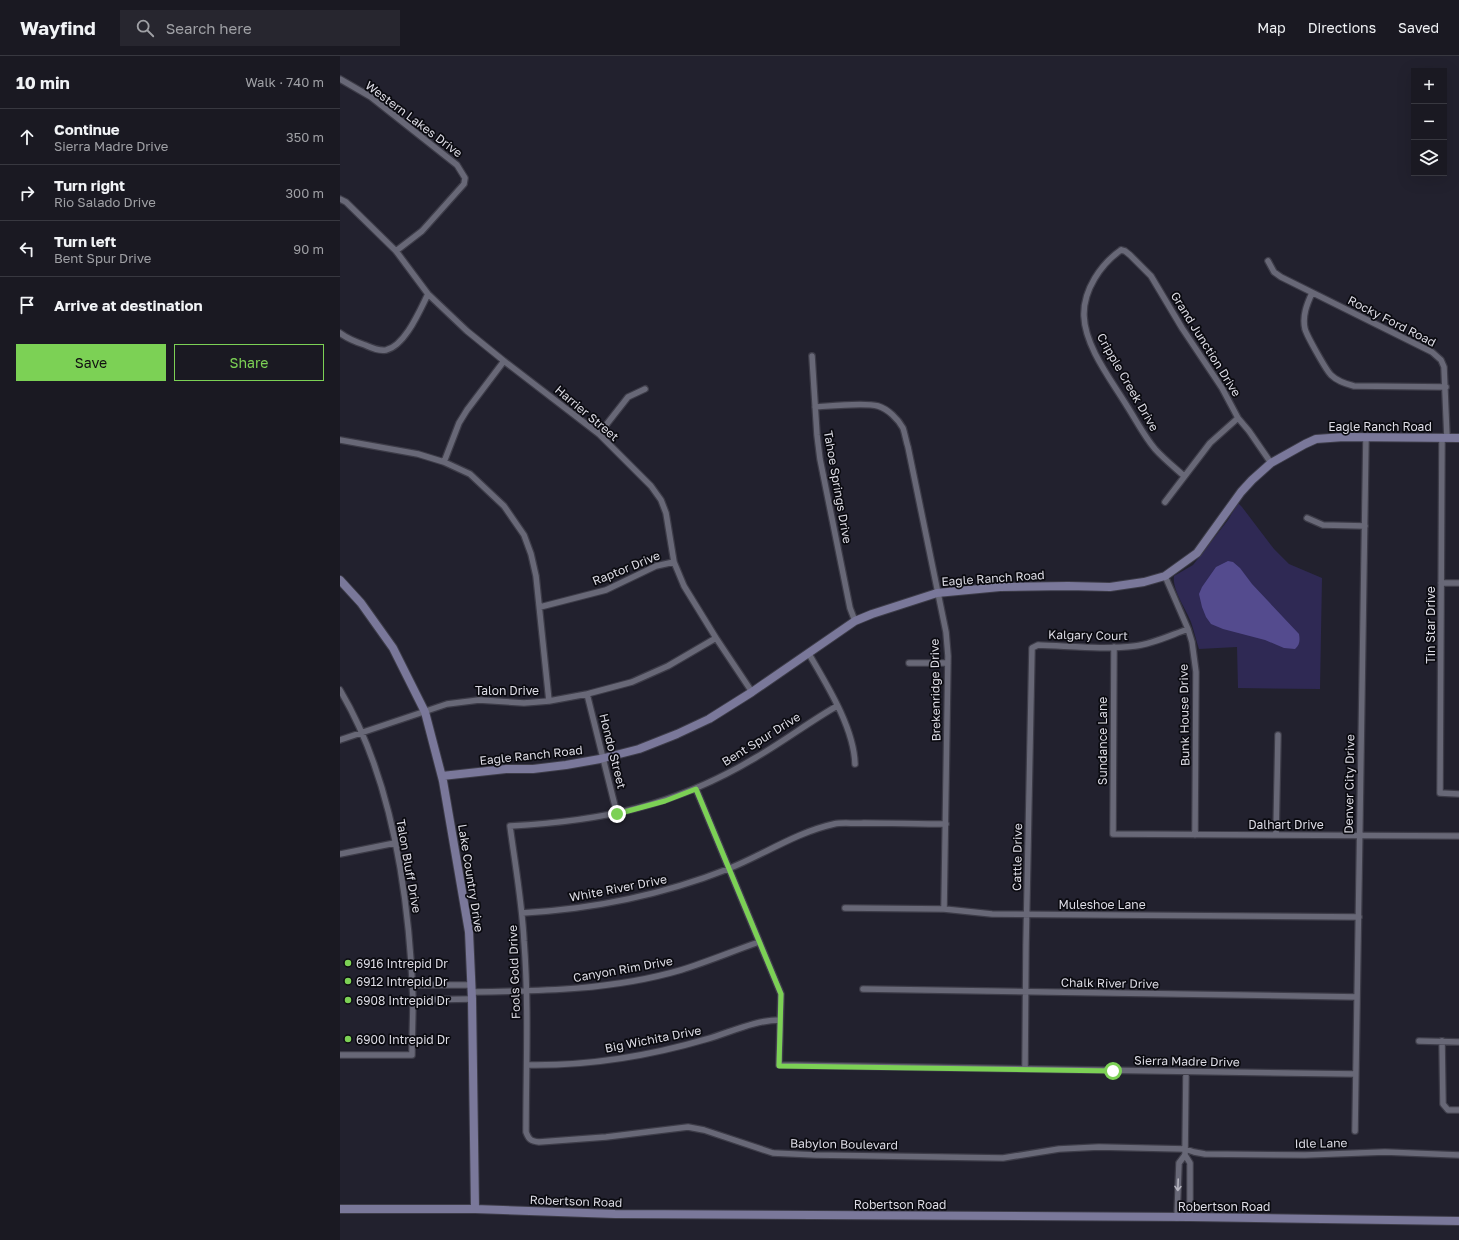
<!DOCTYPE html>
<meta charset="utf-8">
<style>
:root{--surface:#1a1922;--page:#27262f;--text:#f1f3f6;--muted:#9fa0a5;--line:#383840;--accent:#7cd155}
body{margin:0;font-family:"Golos Text",sans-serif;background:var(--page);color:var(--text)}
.controls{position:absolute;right:12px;top:12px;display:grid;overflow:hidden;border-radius:0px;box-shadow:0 4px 16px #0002}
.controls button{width:36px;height:36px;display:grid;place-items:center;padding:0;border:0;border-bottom:1px solid var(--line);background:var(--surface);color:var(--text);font:20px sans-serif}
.stop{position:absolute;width:12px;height:12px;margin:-9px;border:3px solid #7cd155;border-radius:50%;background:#fff}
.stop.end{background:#7cd155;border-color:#fff;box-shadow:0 1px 4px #0008}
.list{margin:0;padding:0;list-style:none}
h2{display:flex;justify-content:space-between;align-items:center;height:52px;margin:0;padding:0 16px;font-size:17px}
h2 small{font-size:13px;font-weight:400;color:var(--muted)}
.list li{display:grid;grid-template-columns:26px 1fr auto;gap:12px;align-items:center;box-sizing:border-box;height:56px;padding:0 16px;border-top:1px solid var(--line)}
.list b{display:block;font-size:15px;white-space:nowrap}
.list p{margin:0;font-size:13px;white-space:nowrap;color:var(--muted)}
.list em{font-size:13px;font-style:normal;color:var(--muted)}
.actions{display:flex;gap:8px;padding:12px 16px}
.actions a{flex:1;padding:9px 0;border:1px solid var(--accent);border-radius:0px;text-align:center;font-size:14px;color:var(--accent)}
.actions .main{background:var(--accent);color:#111}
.icon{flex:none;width:22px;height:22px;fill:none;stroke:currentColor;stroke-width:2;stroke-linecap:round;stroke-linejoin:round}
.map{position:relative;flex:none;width:1119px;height:1184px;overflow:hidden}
header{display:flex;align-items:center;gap:24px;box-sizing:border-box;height:56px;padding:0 20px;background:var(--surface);border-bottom:1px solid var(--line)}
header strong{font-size:19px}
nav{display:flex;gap:22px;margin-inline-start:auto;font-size:14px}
.search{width:280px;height:36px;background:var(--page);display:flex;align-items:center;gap:10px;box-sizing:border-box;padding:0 14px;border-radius:0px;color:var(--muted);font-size:15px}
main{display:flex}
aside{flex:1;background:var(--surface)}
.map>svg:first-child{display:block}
.green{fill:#2f2954}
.water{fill:#544b8e}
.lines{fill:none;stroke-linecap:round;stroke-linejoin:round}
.street-casing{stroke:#3d3c48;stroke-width:8}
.secondary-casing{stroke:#3d3c48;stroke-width:10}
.street{stroke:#686877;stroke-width:5.5}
.secondary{stroke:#7a789a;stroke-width:8}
.oneway{stroke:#b4b3be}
.route{stroke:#7cd155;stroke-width:5}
.poi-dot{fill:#7cd155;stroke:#0b0b11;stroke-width:1.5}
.labels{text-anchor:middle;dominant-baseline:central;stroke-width:3.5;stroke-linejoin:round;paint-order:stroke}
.street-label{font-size:12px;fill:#dddce5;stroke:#0b0b11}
.poi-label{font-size:12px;fill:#dddce5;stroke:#0b0b11;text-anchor:start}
</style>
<header>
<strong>Wayfind</strong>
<div class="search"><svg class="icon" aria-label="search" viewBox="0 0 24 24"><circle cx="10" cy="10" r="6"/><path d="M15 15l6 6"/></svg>Search here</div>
<nav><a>Map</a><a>Directions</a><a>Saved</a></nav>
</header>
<main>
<aside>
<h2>10 min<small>Walk · 740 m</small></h2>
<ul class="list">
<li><svg class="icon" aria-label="ahead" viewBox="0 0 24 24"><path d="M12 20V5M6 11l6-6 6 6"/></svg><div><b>Continue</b><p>Sierra Madre Drive</p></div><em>350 m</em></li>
<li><svg class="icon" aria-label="right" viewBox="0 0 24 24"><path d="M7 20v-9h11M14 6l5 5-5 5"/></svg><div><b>Turn right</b><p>Rio Salado Drive</p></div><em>300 m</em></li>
<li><svg class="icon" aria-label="left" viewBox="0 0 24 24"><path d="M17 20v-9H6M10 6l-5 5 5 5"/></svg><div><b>Turn left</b><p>Bent Spur Drive</p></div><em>90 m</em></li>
<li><svg class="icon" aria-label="arrive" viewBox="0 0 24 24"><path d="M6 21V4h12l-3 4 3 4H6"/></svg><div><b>Arrive at destination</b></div></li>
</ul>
<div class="actions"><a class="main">Save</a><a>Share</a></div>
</aside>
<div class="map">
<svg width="1119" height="1184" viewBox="0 0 1119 1184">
<rect width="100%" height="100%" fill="#22212e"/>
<!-- green -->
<path class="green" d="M898 447 902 451 934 493 949 508 982 522 980 633 898 632 897 591 859 593C856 584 854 575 851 566 846 553 832 534 834 520L853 509 888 464Z"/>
<!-- water -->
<path class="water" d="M888 505 893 506 900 512 912 528 959 578C960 584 960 589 955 593L944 592 925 584 883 573 871 568 866 561 862 551 859 538 862 531 876 511Z"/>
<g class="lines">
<defs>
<path id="street" d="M0 23 31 41 117 109 125 122 124 128 82 175 56 195
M0 143 6 146 56 195 88 238 127 275 164 305 259 378 311 430 321 444 326 457 334 506 344 530 376 582 412 636
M781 194C761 208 743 234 744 260 745 291 772 325 787 350 796 364 804 380 815 393 824 403 834 411 844 420
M781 194 785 195 790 199 811 220 842 272 882 332 898 362 909 375 931 407
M928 205 934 216 941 221 1092 296 1101 304 1104 311 1107 382
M972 237C967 248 962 260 965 273 967 280 986 314 991 319 997 325 1006 328 1014 330L1106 331
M0 277C8 283 16 286 25 289 32 292 38 295 46 294 65 290 80 254 88 238
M472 300 477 379 480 403 510 552 515 565
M475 351C491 350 524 346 538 350 548 353 558 363 563 372 565 378 566 385 568 391L606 576 608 600 604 853
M259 378 288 341 305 333
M1102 382 1100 737 1119 738
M0 384 78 398 104 406 130 418 164 450 184 479 191 498 196 520 209 645
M104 406 119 367 127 354 164 305
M825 446 870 387 898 362
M967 462 983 469 1025 470
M825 520 848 573 852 586 856 616 855 779
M1101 527H1119
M200 551 266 534 316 510 334 506
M774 591 773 778 1119 780
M469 598C487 629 514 672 515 708
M569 607H608
M0 634C53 723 69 840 73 942 73 961 72 980 72 999H0
M247 638 277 758
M497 650C469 666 443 686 415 702 335 750 262 765 170 770 175 808 182 846 184 885 189 949 186 1013 186 1076 189 1084 191 1085 199 1086L266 1081 348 1071 364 1074 433 1097 476 1099 663 1102 719 1093 759 1091 845 1093 854 1096 865 1098 965 1099 1045 1096 1119 1099
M0 684 107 648 139 644 184 647 209 645 247 638 292 626 328 610 376 582
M356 733 441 938 439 1009 1015 1018
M936 779 938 679
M0 798 55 787
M505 852 604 853 652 858 1019 861
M182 857C254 853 322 839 388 813 423 799 457 776 494 768 503 766 514 768 524 767 551 767 579 768 606 768
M72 929H132
M523 933 1017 941
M132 936C202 935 273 934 341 914 367 906 393 895 419 886
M73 944 132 943
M1079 985 1119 986
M1102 985 1103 1048 1108 1054H1119
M187 1009C247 1010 309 1000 367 983 391 976 415 964 440 964
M685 1013 686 889 692 592 698 589C730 590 763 594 795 590 813 588 831 579 848 573
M846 1016 845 1099 850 1107V1161
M1015 1075 1026 381
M837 1162 839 1107 845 1099"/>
<path id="secondary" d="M0 524 21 547 53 592 85 656 103 725 129 876 132 943 135 1153
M102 720 166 713H193L226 709 260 703 299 693 337 678 369 663 412 636 515 565 532 558 597 537 660 531 728 530 770 531 804 526 825 520 857 497 901 436 912 424 931 407 965 388 976 383 1004 381 1119 382
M0 1153H135L275 1158 850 1161 1119 1165"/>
</defs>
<!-- street casing -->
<use href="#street" class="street-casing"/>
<!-- secondary casing -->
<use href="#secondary" class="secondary-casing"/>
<!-- street -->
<use href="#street" class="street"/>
<!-- secondary -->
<use href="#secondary" class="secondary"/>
</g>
<!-- one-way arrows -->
<defs><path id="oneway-shaft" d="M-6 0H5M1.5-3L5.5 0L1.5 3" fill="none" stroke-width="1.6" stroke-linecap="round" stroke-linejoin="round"/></defs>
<use class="oneway" href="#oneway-shaft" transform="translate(838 1129) rotate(92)"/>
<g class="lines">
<!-- route -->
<path class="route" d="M277 758 325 745 356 733 441 938 439 1010 773 1015"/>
</g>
<!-- markers -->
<g class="poi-dot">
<circle cx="8" cy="907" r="4"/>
<circle cx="8" cy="925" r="4"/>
<circle cx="8" cy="944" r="4"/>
<circle cx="8" cy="983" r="4"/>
</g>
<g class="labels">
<!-- street labels -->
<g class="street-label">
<text transform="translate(74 63) rotate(37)">Western Lakes Drive</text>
<text transform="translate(1052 265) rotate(27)">Rocky Ford Road</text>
<text transform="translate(866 288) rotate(58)">Grand Junction Drive</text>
<text transform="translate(788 326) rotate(60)">Cripple Creek Drive</text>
<text transform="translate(247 357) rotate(40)">Harrier Street</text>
<text x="1040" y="370">Eagle Ranch Road</text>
<text transform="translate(498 431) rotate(80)">Tahoe Springs Drive</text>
<text transform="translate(286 512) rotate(-22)">Raptor Drive</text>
<text transform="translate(653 522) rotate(-4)">Eagle Ranch Road</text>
<text transform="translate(1090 569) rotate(-90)">Tin Star Drive</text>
<text transform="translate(748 579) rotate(1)">Kalgary Court</text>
<text x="167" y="634">Talon Drive</text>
<text transform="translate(595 634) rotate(-91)">Brekenridge Drive</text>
<text transform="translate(844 659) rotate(-91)">Bunk House Drive</text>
<text transform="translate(421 683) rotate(-32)">Bent Spur Drive</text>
<text transform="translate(762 685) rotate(-90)">Sundance Lane</text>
<text transform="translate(273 695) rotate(76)">Hondo Street</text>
<text transform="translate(191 699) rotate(-6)">Eagle Ranch Road</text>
<text transform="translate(1009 728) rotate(-89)">Denver City Drive</text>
<text x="946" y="768">Dalhart Drive</text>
<text transform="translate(677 801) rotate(-89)">Cattle Drive</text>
<text transform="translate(69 810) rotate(80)">Talon Bluff Drive</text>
<text transform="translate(131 822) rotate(81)">Lake Country Drive</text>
<text transform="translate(278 832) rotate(-11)">White River Drive</text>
<text x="762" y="848">Muleshoe Lane</text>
<text transform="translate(283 913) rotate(-10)">Canyon Rim Drive</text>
<text transform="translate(174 916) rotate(-92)">Fools Gold Drive</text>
<text transform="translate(770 927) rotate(1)">Chalk River Drive</text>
<text transform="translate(313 983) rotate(-11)">Big Wichita Drive</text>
<text transform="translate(847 1005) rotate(1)">Sierra Madre Drive</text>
<text transform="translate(981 1087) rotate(-1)">Idle Lane</text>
<text transform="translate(504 1088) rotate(1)">Babylon Boulevard</text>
<text transform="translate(236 1145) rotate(2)">Robertson Road</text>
<text x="560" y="1148">Robertson Road</text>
<text x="884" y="1150">Robertson Road</text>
</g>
<!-- poi labels -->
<g class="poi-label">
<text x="16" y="907">6916 Intrepid Dr</text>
<text x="16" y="925">6912 Intrepid Dr</text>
<text x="16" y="944">6908 Intrepid Dr</text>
<text x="16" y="983">6900 Intrepid Dr</text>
</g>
</g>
</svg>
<div class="controls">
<button>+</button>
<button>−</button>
<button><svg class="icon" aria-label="layers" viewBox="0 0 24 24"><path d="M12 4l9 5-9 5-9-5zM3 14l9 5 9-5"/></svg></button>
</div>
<div class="stop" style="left:773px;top:1015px"></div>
<div class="stop end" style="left:277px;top:758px"></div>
</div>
</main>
